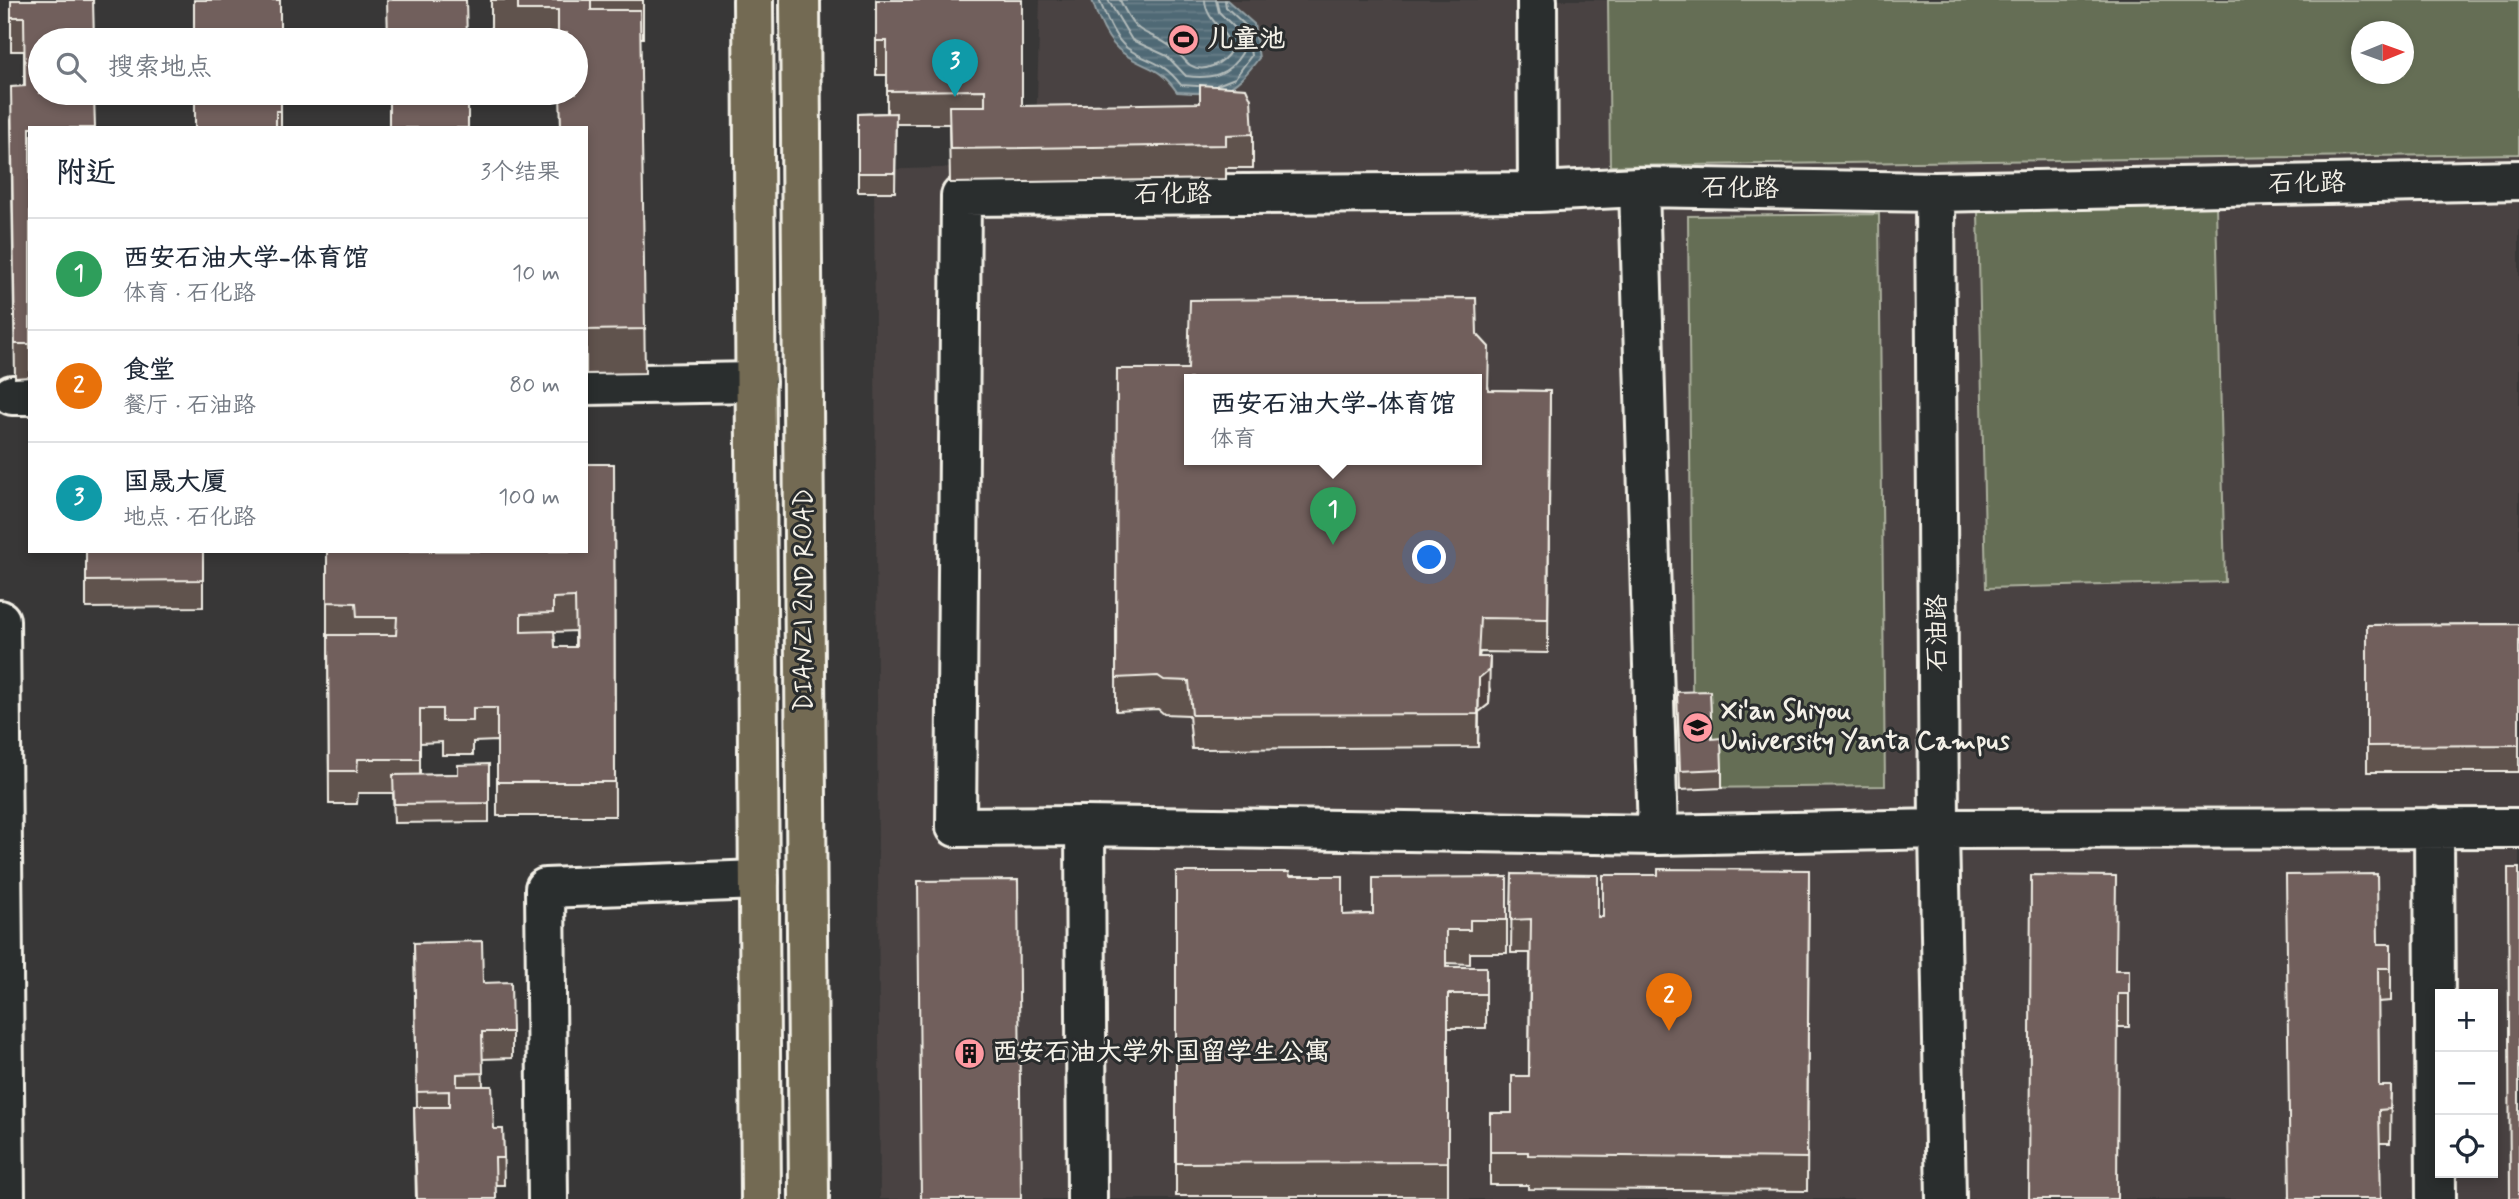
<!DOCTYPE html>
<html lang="zh">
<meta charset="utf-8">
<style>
:root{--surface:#fff;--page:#f2f2f3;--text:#1f2937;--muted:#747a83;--line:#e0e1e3;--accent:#d93025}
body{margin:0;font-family:Mynerve,"LXGW WenKai TC",sans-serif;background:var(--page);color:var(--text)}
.controls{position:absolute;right:21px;bottom:21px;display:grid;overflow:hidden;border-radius:0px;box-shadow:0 4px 10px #0003}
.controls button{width:63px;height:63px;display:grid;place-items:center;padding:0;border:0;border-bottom:2px solid var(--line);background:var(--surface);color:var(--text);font:35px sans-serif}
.compass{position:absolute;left:2351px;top:21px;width:63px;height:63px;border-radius:50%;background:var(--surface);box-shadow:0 4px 10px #0003;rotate:89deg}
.you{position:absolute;left:1430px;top:558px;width:24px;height:24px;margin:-18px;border:5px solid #fff;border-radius:50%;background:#1a73e8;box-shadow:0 0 0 10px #1a73e833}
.badge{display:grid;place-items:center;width:46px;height:46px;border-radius:50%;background:var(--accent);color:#fff;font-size:23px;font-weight:700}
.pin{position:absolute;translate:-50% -58px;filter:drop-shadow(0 2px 4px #0008)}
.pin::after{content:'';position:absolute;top:37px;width:24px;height:21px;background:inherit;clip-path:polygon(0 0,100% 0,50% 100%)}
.popup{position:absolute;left:1184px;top:374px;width:298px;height:91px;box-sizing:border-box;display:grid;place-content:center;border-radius:0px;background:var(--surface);filter:drop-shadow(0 2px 5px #0005);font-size:23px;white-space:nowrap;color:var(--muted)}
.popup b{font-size:26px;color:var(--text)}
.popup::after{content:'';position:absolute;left:50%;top:100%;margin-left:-14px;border:14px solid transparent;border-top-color:var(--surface)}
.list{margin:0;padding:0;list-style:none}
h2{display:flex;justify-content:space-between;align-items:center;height:91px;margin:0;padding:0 28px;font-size:30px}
h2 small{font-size:23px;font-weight:400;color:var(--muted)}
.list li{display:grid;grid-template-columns:46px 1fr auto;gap:21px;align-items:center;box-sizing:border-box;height:112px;padding:0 28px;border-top:2px solid var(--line)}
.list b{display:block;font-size:26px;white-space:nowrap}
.list p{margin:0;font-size:23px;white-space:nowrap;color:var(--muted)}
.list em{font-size:23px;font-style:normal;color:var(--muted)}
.icon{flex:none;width:38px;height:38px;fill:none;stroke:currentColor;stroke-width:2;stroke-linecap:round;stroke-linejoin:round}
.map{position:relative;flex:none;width:2519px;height:1199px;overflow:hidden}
.search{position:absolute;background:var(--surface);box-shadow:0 4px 10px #0003;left:28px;top:28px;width:560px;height:77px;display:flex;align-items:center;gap:18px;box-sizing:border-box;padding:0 24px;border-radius:38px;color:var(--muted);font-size:26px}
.panel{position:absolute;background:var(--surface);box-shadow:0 4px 10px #0003;left:28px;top:126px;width:560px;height:427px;border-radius:0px}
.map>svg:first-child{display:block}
.built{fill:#494342;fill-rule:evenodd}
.grass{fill:#656e54;stroke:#acb09e;stroke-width:2;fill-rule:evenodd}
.water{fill:url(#water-rules);stroke:#929fa3;stroke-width:2}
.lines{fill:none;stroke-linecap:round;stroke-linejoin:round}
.shore{stroke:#b2bbba;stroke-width:2}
.minor-casing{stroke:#f4f1e8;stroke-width:44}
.major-casing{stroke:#f4f1e8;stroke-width:44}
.minor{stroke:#2a2d2e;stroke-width:38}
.major{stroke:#736b52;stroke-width:38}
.wall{fill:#61524e;stroke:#f4f1e8;stroke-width:2;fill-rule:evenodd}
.shaded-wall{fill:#4f4240;stroke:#f4f1e8;stroke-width:2}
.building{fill:#715f5b;stroke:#f4f1e8;stroke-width:2;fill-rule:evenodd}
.labels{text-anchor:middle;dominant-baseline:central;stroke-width:6;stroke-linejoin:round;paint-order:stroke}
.poi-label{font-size:26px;font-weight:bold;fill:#f4f1e8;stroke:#2a2d2e;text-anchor:start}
.street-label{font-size:26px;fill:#f4f1e8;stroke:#2a2d2e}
</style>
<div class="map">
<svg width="2519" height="1199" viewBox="0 0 2519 1199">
<defs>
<pattern id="water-rules" width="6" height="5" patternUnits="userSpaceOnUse" patternTransform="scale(1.75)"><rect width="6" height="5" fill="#506975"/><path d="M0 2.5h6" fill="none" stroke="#6a7f89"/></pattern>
</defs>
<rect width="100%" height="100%" fill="#383737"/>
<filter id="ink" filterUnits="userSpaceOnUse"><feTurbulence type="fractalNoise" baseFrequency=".0143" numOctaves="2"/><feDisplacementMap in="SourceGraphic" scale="14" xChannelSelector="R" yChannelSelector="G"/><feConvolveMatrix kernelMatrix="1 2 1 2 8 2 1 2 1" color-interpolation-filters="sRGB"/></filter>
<g filter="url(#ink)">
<!-- built -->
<path class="built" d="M1040 0H2519V1199H880L874 170 1035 165ZM2362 32H2404V74H2362ZM1190 379H1476V459H1190ZM2440 994H2493V1173H2440Z"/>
<!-- grass -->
<path class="grass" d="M1608 0H2519V154L1610 166ZM2362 32H2404V74H2362Z
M2216 206 2225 582 1986 588 1978 212Z
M1879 214 1885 786 1693 788 1688 216Z"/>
<!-- water -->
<path class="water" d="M1092 0H1227L1254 24 1259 58C1231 95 1222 95 1177 92 1158 64 1146 70 1123 53 1108 43 1097 17 1092 0Z"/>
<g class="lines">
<!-- shore -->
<path class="shore" d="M1099 0C1106 15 1113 37 1127 48 1149 64 1160 58 1181 85L1198 86
M1108 0 1132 40 1167 56 1186 76C1211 79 1228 76 1242 53L1239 32 1219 12 1216 0
M1120 0C1139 42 1146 27 1174 49 1180 53 1184 61 1190 65 1204 74 1224 63 1231 50 1228 29 1206 22 1205 0
M1217 85 1235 78 1251 56 1247 27 1226 7 1225 0"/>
<defs>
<path id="minor" d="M1537 0 1538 192
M2519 180 1935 192 1639 187 1538 192 961 196 956 827 1085 826 1658 835 1939 829 2519 828
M1639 187 1658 835
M1935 192 1939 829 1946 1199
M586 385 756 382
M12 395H30
M0 620 5 1199
M1085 826 1087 1199
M2434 827 2436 1199
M548 1199 545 888 759 880"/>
<path id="major" d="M753 0 761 1199
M800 0 809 1199"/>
</defs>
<!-- minor casing -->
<use href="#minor" class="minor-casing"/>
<!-- major casing -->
<use href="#major" class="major-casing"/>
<!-- minor -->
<use href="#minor" class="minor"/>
<!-- major -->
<use href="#major" class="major"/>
</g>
<!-- wall -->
<path class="wall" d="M11 0H93L30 128V377L15 378 11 120 24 86V51H11Z
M491 0H643V38H640L645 373 586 374V128L576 93V40H518V35H491Z
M876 0 1022 106 1253 134V168H1226V179L950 183 949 124H896L895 192H858V114L887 113V75H876Z
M281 93V128H195Z
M1477 334 1489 390 1550 391 1548 653 1480 652 1479 657 1490 690 1489 704 1479 712 1478 747 1192 749 1189 715 1164 714 1158 709 1116 711 1117 369H1188Z
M614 464 615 816H497V741L473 742V755H442V742L420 743V775L458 774 489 764V822L394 823 393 793H358L357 804H329L328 636H327V551H586ZM575 631V647H555L554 632Z
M86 551H203V607L86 608Z
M2519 624V772H2367V625Z
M1677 692 1712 739 1722 769V788L1680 790Z
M1809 870 1807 1191 1528 1189V1185H1490V1113H1512L1529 1076 1530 953H1511L1512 874 1598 917H1603L1658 875Z
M1176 872 1290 876 1343 915 1373 914 1507 877V953H1470V964L1446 963V967H1486V1028H1448V1196H1176Z
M414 943 483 983 512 1032V1058L482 1059 483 1086 494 1129H503L504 1185H495L496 1199H416L414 1107H417Z
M2378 944 2391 968V1001L2378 1002 2379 1086H2391L2390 1143H2380L2289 1199Z
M2115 970H2129V1027H2118Z"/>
<!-- shaded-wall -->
<path class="shaded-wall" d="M1490 657 1489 704 1479 712 1478 747 1479 678Z"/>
<!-- building -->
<path class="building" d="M11 0H93L94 40H40V93H94L95 128H30V344H15L11 87 25 86 24 17H11Z
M194 0H280V40H194Z
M387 0H466L467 40H388Z
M518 0H591V10H640L645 329 586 330V128H561L560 93H576V40H568L567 33H558V10H518Z
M876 0H1022V106L1200 103V85L1246 88 1251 99 1253 134 1226 135V145L950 149 949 106H985V90L887 91V41H876Z
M195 93H281V111H276V128H195Z
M389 93H468V128H389Z
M896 113 895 173H858V114Z
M1476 298 1477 334 1489 347 1488 390 1550 391 1548 619 1480 618 1478 657H1490L1489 670 1479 678 1478 714 1192 715 1189 681 1164 680 1158 676 1116 678 1117 369H1188L1190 300ZM1189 379H1476V459H1189Z
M586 464H614L615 782H497V708H473V721H442V709H420V759H358L357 771H329L328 635H396L397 617H357L356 603 327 602V551H586ZM575 597 576 647H555L554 631 521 632V614L553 613V598Z
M86 551H203V580L86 581Z
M2519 624V745L2367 746V625Z
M1710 691 1712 739 1721 738 1722 769 1680 771 1677 692Z
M489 764V803L394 804 393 775 458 774V765Z
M2508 868H2519V1199H2510Z
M1658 869 1809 870 1807 1158 1528 1155V1152H1490V1113H1512V1076H1529L1531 919 1511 920 1512 874 1598 875V917H1603V875H1658Z
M1176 872H1289L1290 876H1343V915L1373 914V878L1507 877V920H1470V930H1446V967H1486V994H1448V1162L1176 1163Z
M2377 874 2378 944H2391V968H2378L2379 1086H2391L2390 1109 2379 1110 2381 1199H2290L2286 875Z
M2031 875 2116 876 2115 970H2129V994H2118L2117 1199H2029Z
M1018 880 1021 1199H921L918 881Z
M482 941 483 983 511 982 512 1032H482L483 1073 457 1074V1086H492L494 1129H503L504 1158H495L496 1199H417L414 1107H449V1091L417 1092 414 943Z"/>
</g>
<!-- icons -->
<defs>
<symbol id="stadium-disc" viewBox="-11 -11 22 22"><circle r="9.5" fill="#ff9aa2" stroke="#2a2d2e"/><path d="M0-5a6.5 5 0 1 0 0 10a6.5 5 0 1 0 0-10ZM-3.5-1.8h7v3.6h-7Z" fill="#111"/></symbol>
<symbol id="university-disc" viewBox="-11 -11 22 22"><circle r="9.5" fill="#ff9aa2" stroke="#2a2d2e"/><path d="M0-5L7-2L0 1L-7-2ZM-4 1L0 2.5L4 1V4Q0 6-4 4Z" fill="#111"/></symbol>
<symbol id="building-disc" viewBox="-11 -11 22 22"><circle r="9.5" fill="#ff9aa2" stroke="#2a2d2e"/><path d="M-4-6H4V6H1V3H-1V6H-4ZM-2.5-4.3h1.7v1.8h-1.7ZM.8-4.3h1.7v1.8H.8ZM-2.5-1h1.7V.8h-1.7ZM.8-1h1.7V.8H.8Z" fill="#111"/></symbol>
</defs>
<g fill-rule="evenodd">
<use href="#stadium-disc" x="1166" y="22" width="35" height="35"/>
<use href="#university-disc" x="1680" y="710" width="35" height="35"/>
<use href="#building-disc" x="952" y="1036" width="35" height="35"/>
</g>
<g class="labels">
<!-- poi labels -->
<g class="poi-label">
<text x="1207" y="40">儿童池</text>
<text x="1721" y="712">Xi'an Shiyou<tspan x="1721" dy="30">University Yanta Campus</tspan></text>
<text x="992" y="1053">西安石油大学外国留学生公寓</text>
</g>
<!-- street labels -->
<g class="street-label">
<text transform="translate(2307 184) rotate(-1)">石化路</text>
<text transform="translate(1740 189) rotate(1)">石化路</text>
<text x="1173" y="195">石化路</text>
<text transform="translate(805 600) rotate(-90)">DIANZI 2ND ROAD</text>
<text transform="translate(1938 633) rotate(-90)">石油路</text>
</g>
</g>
</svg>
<div class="controls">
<button>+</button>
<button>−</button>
<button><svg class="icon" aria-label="locate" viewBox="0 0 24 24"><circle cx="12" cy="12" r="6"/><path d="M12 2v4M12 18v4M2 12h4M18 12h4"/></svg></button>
</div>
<svg class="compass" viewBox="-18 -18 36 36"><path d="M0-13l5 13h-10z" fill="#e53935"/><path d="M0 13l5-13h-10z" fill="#747a83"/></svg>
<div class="you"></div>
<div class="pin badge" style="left:1333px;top:545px;background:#2e9e5b">1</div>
<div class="popup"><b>西安石油大学-体育馆</b>体育</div>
<div class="pin badge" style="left:1669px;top:1031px;background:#e8710a">2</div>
<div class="pin badge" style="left:955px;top:97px;background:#0f9aa8">3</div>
<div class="search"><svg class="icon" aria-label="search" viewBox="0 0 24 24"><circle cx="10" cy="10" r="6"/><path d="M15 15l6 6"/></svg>搜索地点</div>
<section class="panel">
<h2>附近<small>3个结果</small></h2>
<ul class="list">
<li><span class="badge" style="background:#2e9e5b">1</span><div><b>西安石油大学-体育馆</b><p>体育 · 石化路</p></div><em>10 m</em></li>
<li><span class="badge" style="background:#e8710a">2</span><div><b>食堂</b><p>餐厅 · 石油路</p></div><em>80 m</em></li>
<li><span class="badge" style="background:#0f9aa8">3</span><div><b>国晟大厦</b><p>地点 · 石化路</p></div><em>100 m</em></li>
</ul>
</section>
</div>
